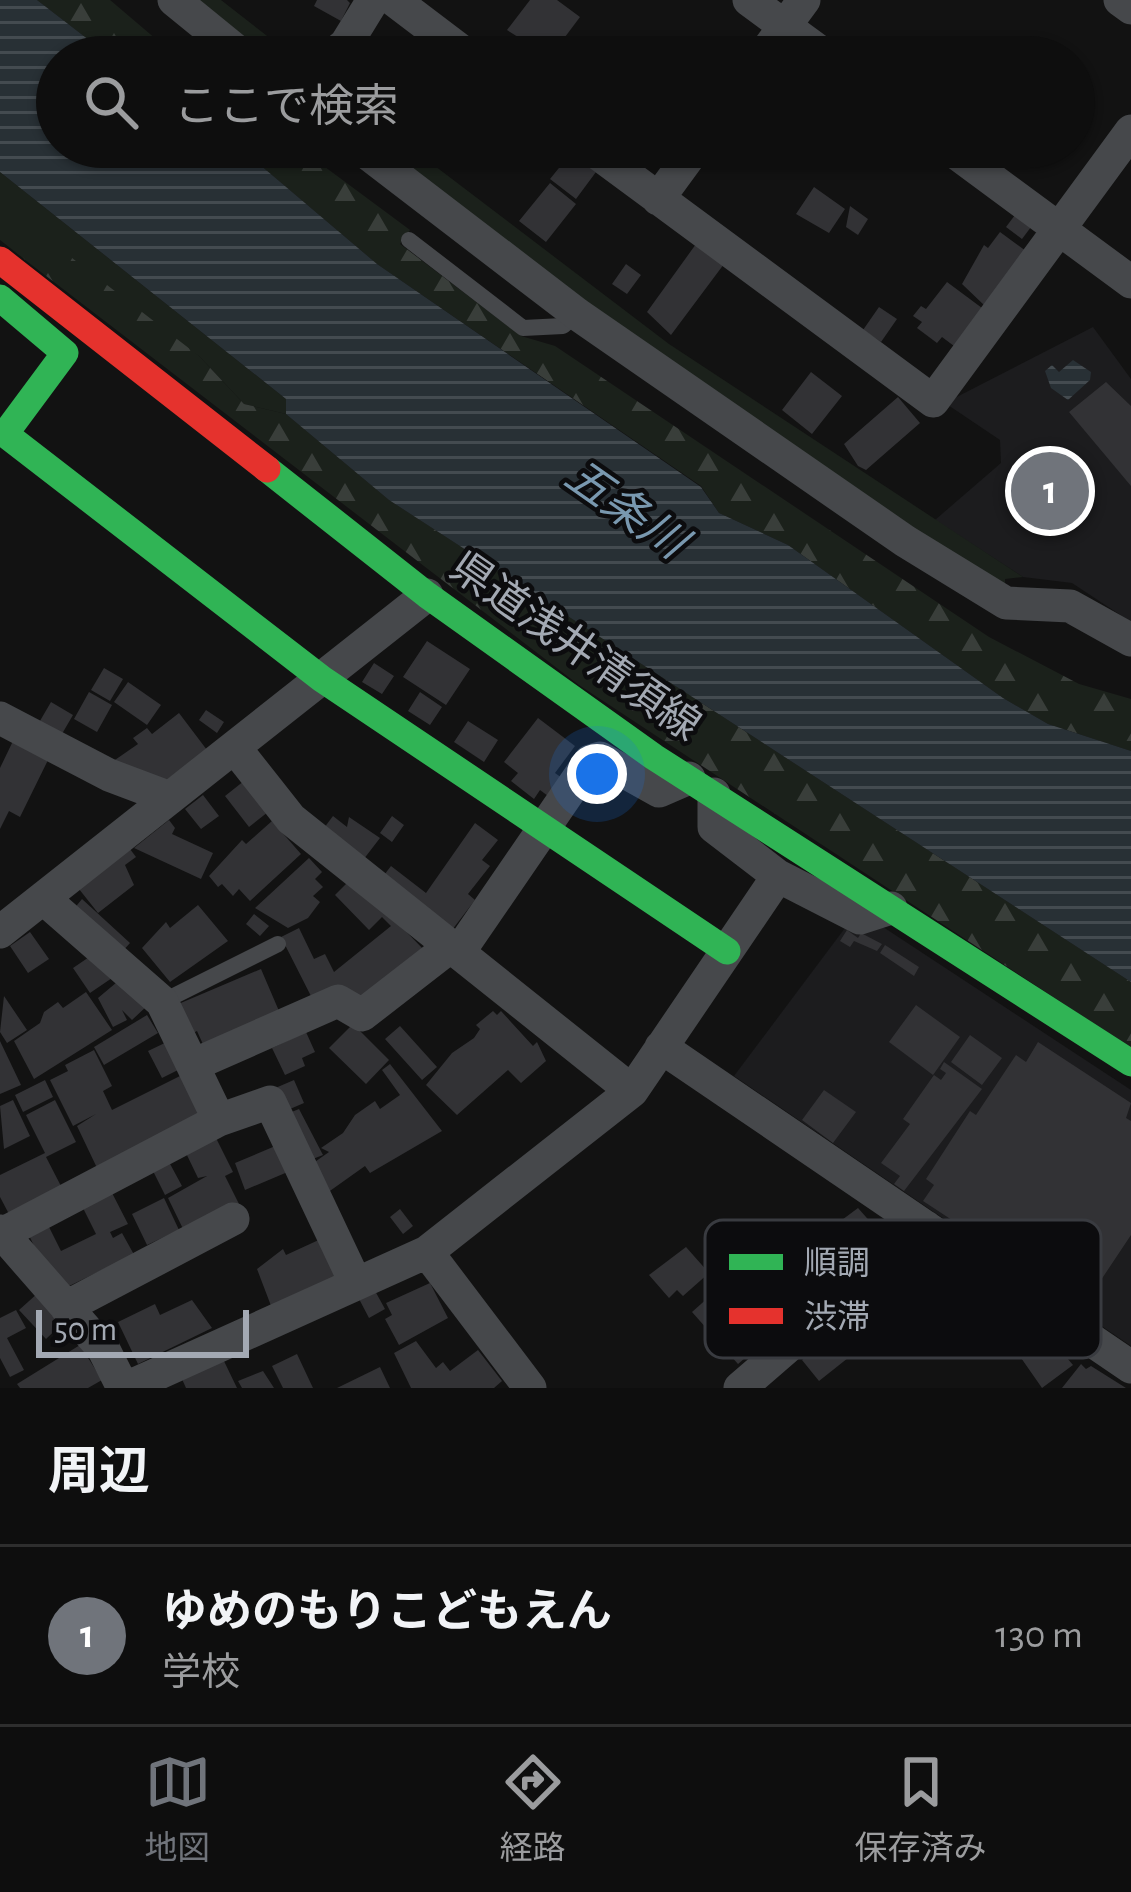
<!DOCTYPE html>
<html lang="ja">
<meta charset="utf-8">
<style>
:root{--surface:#0e0e0e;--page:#171717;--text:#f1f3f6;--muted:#9b9c9e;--line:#2e2e2e;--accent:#70747b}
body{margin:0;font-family:"Alegreya Sans","Noto Sans JP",sans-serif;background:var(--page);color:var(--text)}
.scale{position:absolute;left:36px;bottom:30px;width:213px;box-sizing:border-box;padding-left:12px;border:6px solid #a3a9b3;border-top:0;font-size:33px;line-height:42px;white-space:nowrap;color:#a3a9b3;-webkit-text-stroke:9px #0c0c0e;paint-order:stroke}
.you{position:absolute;left:597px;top:774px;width:42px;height:42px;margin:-30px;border:9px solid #fff;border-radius:50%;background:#1a73e8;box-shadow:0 0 0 18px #1a73e833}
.badge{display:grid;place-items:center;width:78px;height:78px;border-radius:50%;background:var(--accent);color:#fff;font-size:39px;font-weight:700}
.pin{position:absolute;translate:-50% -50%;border:6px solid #fff;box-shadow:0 3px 12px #0006}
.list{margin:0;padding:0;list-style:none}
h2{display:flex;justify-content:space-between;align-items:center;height:156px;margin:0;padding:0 48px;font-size:51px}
h2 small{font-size:39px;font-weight:400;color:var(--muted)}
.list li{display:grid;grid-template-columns:78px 1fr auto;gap:36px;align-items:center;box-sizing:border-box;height:180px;padding:0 48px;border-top:3px solid var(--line)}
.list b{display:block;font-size:45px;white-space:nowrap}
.list p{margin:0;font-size:39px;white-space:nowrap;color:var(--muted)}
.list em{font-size:39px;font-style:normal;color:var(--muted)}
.icon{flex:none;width:66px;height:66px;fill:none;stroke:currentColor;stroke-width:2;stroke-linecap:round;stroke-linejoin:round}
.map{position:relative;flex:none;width:1131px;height:1388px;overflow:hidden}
.search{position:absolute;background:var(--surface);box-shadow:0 3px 9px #0004;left:36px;right:36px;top:36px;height:132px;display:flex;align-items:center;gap:30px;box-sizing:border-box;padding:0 42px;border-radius:66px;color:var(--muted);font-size:45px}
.sheet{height:336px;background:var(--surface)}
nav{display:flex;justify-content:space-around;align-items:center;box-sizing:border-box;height:168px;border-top:3px solid var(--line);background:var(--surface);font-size:33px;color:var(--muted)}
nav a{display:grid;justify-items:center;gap:6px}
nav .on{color:var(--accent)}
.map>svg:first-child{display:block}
.built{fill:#1c1c1e}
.grass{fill:#1b211b}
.forest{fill:url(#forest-firs)}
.water{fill:url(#water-rules)}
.building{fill:#323235}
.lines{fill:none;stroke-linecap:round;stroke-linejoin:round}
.lane{stroke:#46484b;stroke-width:16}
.street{stroke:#46484b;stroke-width:33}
.fast{stroke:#30b455;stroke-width:27}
.jam{stroke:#e5322d;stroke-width:27}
.labels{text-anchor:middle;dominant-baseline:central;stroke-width:9;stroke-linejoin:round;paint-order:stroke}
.street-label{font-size:42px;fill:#a3a9b3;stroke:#0c0c0e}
.water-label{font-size:45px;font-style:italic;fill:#7998af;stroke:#0c0c0e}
.key{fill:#0c0c0e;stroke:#393b40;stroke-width:3}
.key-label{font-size:33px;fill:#a3a9b3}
</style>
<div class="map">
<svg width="1131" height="1388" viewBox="0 0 1131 1388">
<defs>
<pattern id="forest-firs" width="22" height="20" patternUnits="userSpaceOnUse" patternTransform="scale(3)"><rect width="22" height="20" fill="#1b211b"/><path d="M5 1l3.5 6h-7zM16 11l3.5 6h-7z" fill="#393e3a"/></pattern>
<pattern id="water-rules" width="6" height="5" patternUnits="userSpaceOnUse" patternTransform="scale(3)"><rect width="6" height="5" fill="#283035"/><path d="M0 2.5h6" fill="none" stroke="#444b50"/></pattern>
</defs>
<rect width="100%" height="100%" fill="#121212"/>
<!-- built -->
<path class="built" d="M1093 327 1131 379V622L1072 583 1023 577 935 520 1001 463 1000 440 945 403Z
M877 923 1131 1090V1346L734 1076 848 924Z"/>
<!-- grass -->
<path class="grass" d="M192 0H221L280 46 322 40 329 47C262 76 241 40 192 0Z
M378 147H410L669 344 1023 577 1005 579V590L591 308Z
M0 172 286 399V414L244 404 199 356 24 259 0 240Z"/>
<!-- forest -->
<path class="forest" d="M37 0H110L177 57H111Z
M239 147H298L410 230 400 244 521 336 555 346 989 637 1079 684 1131 699V751L1048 724 1003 698 788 545 719 513 701 486 377 264Z
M28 224 199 356 244 404 286 414 389 500 1131 982V1048L579 685 24 259 22 242Z"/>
<!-- water -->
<path class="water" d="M0 0H37L111 57H57V147H239L377 264 701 487 719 513 788 545 1003 698 1048 724 1131 751V982L389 500 286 414V399L0 172Z
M1073 360 1091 372 1090 380 1068 400 1051 388 1045 371 1052 365 1059 372Z"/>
<!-- building -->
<path class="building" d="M317 0H347L350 3 341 21 314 6Z
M530 0H557L580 17 550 57 507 30Z
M992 39 1017 57H979Z
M571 153 596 172 576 199 550 179Z
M550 183 576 204 546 242 519 221Z
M814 187 845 209 829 233 796 214Z
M850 206 868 219 858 235 846 227Z
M1018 211 1034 223 1022 239 1006 227Z
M1000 232 1026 251 985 306 962 284 984 245 988 248Z
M696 244 724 264 671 335 647 312Z
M626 264 641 275 627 294 612 284Z
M947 282 982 308 954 346 942 337 937 343 917 328 922 322 913 316 921 306 926 309Z
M879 307 897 319 881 342 863 330Z
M811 372 842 396 812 434 782 410Z
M1106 382 1131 406V486L1069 412Z
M898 397 920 423 866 470 858 466 844 444Z
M427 641 470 669 446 705 403 677Z
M374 663 394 676 382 694 362 682Z
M104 668 123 679 110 701 91 690Z
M128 682 161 705 147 725 114 702Z
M89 692 112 705 97 732 74 719Z
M420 692 442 707 430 725 408 711Z
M51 702 73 715 59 739 37 726Z
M206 710 224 722 217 733 199 720Z
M179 713 207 750 161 784 112 762 138 744 133 738 147 728 152 734Z
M538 718 575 746 555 773 562 778 548 796 540 790 534 799 511 781 518 773 504 762Z
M468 721 498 740 484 762 454 742Z
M13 741 49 758 20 817 9 811 0 829V768Z
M249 777 273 808 249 827 225 796Z
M203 795 219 816 201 829 185 809Z
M333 816 347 827 349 817 380 838 360 864 321 832Z
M392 816 404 825 392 842 380 833Z
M169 820 175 828 172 834 213 853 201 879 134 848Z
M272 821 301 854 250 901 239 889 233 896 222 884 218 887 209 876 242 840 246 844Z
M475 823 498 840 482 860 490 866 468 894 475 900 452 930 378 883 391 866 426 893Z
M130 849 136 857 125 865 134 885 98 913 79 889Z
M309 858 322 872 315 879 323 887 313 896 320 902 308 918 288 928 255 908Z
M353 877 425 951 360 1004H315L281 937 299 928 314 959 325 954 334 972 391 926 382 917 369 930 335 895Z
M82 899 130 943 121 953 73 910Z
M198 905 228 941 170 982 142 948 166 922 170 928Z
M254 914 269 926 260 936 246 924Z
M847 930 858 938 861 933 882 944 877 951 854 941 850 947 840 941Z
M30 932 49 959 28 973 10 946Z
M885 945 919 967 914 976 880 953Z
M95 953 112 978 90 993 73 968Z
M261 969 282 1018 206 1051 197 1031 189 1035 176 1005Z
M123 977 149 1004 132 1020 122 1010 127 1020 113 1027 98 998Z
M86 992 112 1030 34 1079 14 1041 40 1023 44 1012 58 1002 63 1008Z
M4 996 27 1030 7 1043 0 1032Z
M916 1005 960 1037 933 1075 889 1042Z
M493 1011 497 1015 501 1011 533 1046 537 1042 546 1061 521 1083 508 1070 457 1115 426 1085 452 1053 474 1038 480 1029 476 1025Z
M147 1015 158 1033 104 1065 94 1047Z
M353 1024 389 1060 366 1084 329 1048Z
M400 1026 437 1067 422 1080 385 1039Z
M306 1032 315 1052 302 1058 305 1066 285 1075 272 1048Z
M970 1035 1002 1058 982 1085 951 1062Z
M0 1041 21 1085 0 1094Z
M169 1041 182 1068 162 1078 148 1051Z
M1038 1042 1131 1103 1126 1118 1131 1121V1235L1099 1283 1068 1263 1057 1279 1017 1252 1010 1263 995 1253 1008 1233 1001 1228 990 1245 923 1201 934 1185 926 1179 970 1111 976 1115 1016 1055 1026 1062Z
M94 1050 112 1086 103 1091 112 1110 182 1075 201 1113 98 1170 77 1126 96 1114 73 1126 50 1080 68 1071 65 1065Z
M944 1062 982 1089 904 1191 894 1184 900 1176 881 1163 910 1124 903 1119 934 1075 941 1080 946 1073 940 1069Z
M390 1064 442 1131 370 1173 365 1166 327 1193 309 1166 329 1152 321 1148 343 1133 355 1115 375 1101 380 1109 400 1095 382 1070Z
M45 1080 53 1097 23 1112 15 1095Z
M294 1080 304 1103 283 1112 273 1089Z
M824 1090 856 1112 833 1143 802 1120Z
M13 1100 30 1136 4 1149 0 1106Z
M55 1100 76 1142 46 1157 62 1188 9 1214 0 1197V1175L45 1153 26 1115Z
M299 1109 323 1155 305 1162 284 1115Z
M214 1134 233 1172 225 1176 241 1208 186 1235 168 1198 207 1176 198 1178 184 1149Z
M280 1144 290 1171 245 1190 235 1163Z
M169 1162 182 1186 165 1195 153 1171Z
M110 1189 128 1224 110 1232 113 1238 122 1233 137 1260 125 1259 67 1287 40 1259 28 1233 47 1223 61 1251 96 1234 81 1204Z
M164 1198 179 1230 147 1245 132 1214Z
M858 1208 882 1235 838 1274 811 1243Z
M400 1209 413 1226 403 1234 390 1217Z
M323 1238 342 1278 273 1311 257 1269 283 1249 286 1255Z
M686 1247 709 1273 683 1296 677 1290 669 1298 649 1275Z
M430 1283 448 1318 399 1345 385 1319 392 1315 386 1303Z
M719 1288 766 1340 738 1364 692 1312Z
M374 1289 385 1309 369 1318 358 1297Z
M38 1293 65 1321 46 1339 19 1310Z
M192 1300 212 1328 138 1364 118 1322 155 1304 160 1315Z
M16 1310 26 1328 7 1338 24 1370 10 1377 0 1358V1318Z
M1046 1333 1073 1365 1042 1388 1019 1355Z
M831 1337 848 1358 819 1381 802 1360Z
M416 1341 436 1368 443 1362 450 1371 478 1350 502 1381 494 1388H411L394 1353Z
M80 1345 102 1380 88 1388H20L17 1384Z
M297 1354 313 1388H283L272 1366Z
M223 1359 237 1388H186L182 1379Z
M1081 1364 1086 1369 1091 1366 1126 1388H1062Z
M380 1367 390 1388H337Z
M263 1371 274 1388H242L238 1381Z"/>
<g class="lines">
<!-- lane -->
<path class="lane" d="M409 240 523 328 563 326 577 314
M162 1002 278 944"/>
<!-- street -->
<path class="street" d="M174 0 244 57
M394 0 469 57
M749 0 827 57
M1120 0 1131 8
M330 57 346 44 373 0
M762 57 804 0
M359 147 577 314 905 541 1006 603 1070 606 1131 640
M589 147 933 401 1131 131
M948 147 1131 282
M658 199 696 147
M0 718 109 775 170 798
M235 748 291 819 632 1091
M778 876 860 918 891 908
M43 898 162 1002 219 1120 270 1102 356 1284
M0 932 427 595
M459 952 590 761 600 758 659 791 689 778
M661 1047 1131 1367
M193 1065 338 1001 362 1015 451 946
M0 1231 104 1350 123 1388
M2 1234 219 1120
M427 1252 530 1388
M66 1307 233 1219
M126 1388 427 1252 632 1091 778 876 714 827V794
M740 1388 926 1227"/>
<!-- fast -->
<path class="fast" d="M0 298 65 353 5 434 322 679 727 951
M267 469 427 595 654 757 1131 1063"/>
<!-- jam -->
<path class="jam" d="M0 260 267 469"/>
</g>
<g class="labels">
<!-- street labels -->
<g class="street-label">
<text transform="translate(575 647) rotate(35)">県道浅井清須線</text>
</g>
<!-- water labels -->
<g class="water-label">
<text transform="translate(625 510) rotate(35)">五条川</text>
</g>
</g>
<!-- legend -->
<rect x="705" y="1220" width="396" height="138" rx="18" class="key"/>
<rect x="729" y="1254" width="54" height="16" fill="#30b455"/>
<rect x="729" y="1308" width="54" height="16" fill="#e5322d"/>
<g class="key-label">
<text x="804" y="1274">順調</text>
<text x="804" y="1328">渋滞</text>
</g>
</svg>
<div class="scale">50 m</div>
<div class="you"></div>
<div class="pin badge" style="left:1050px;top:491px">1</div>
<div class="search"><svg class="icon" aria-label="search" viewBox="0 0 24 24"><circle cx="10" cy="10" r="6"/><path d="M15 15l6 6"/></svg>ここで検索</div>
</div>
<section class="sheet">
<h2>周辺<small></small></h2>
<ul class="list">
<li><span class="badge">1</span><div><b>ゆめのもりこどもえん</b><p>学校</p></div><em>130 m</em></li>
</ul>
</section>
<nav>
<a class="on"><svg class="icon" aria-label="map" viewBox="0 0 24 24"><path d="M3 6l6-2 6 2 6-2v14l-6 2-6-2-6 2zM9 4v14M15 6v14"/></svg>地図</a>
<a><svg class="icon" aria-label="directions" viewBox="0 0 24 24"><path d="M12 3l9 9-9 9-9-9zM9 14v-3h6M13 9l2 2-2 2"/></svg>経路</a>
<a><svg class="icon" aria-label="saved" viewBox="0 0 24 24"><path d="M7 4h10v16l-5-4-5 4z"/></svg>保存済み</a>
</nav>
